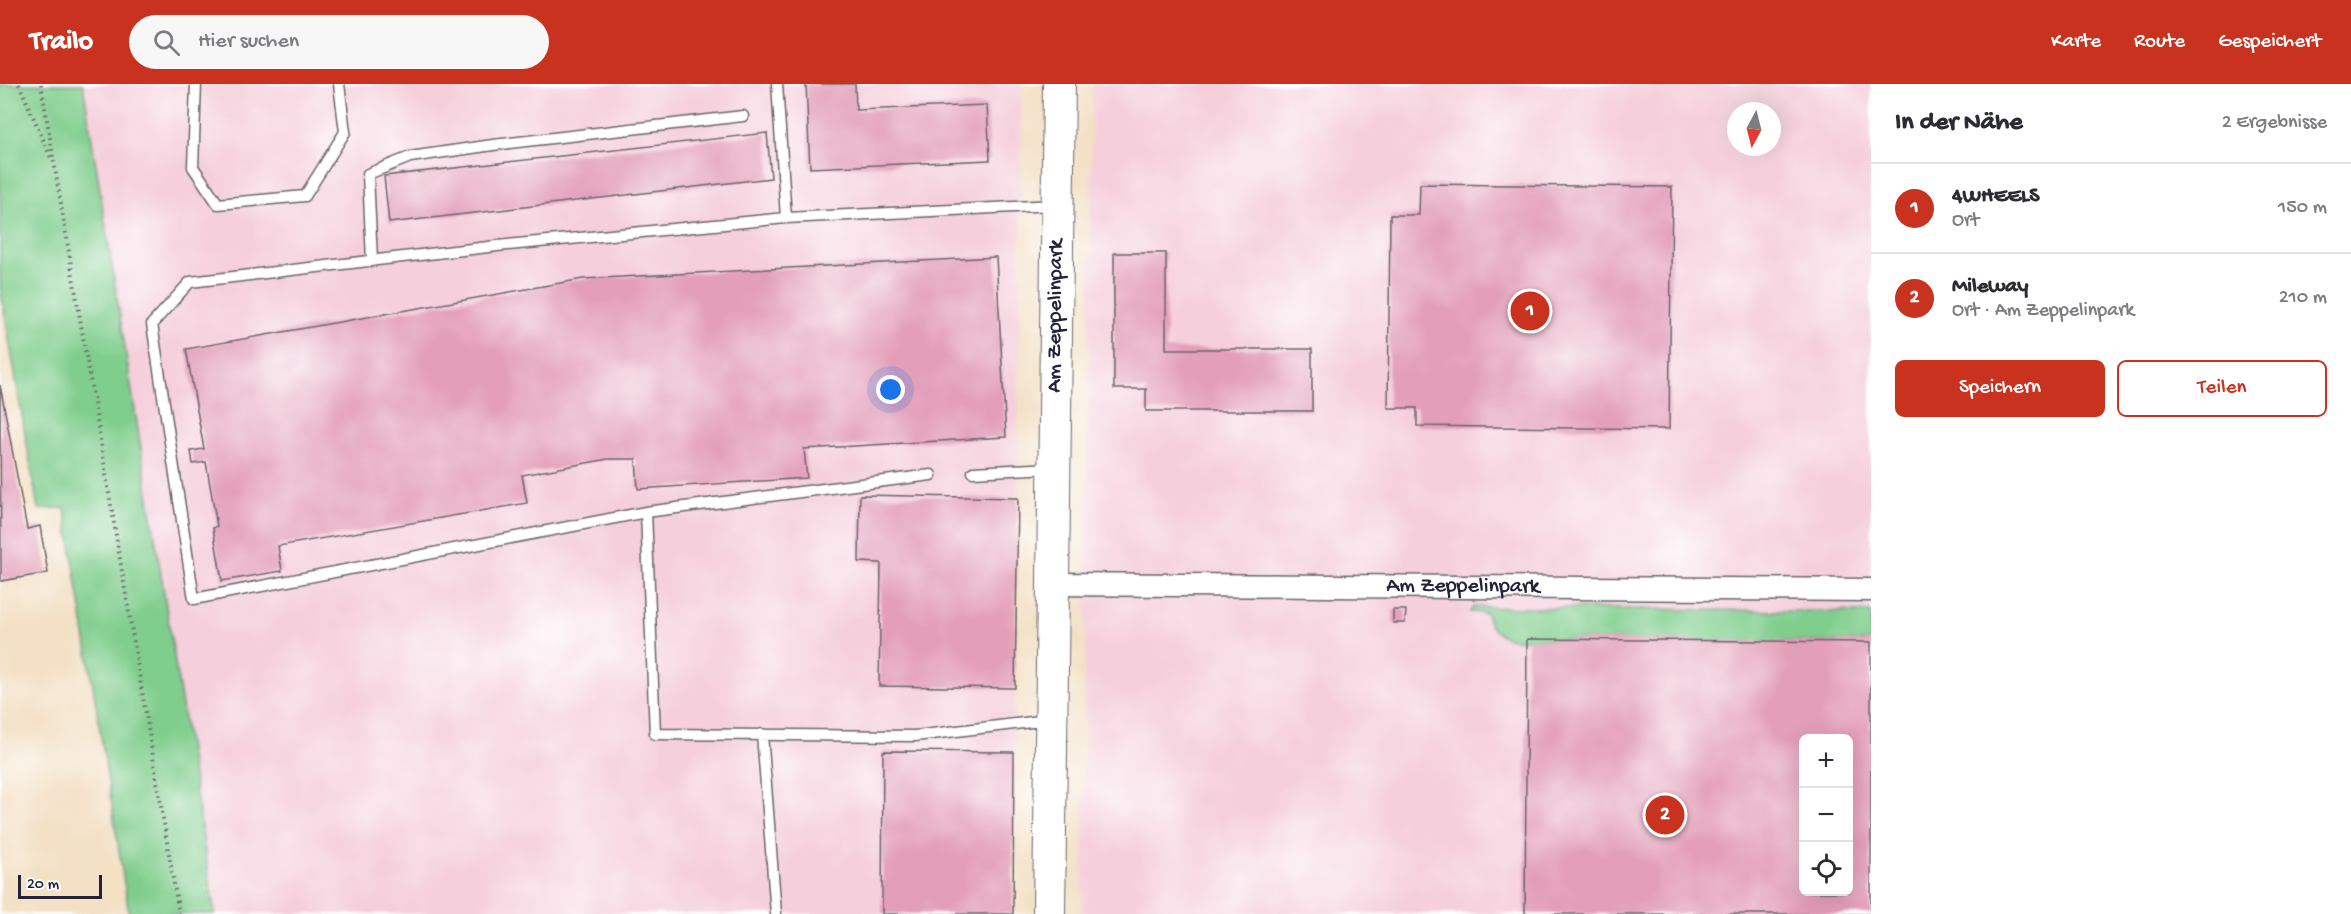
<!DOCTYPE html>
<html lang="de">
<meta charset="utf-8">
<style>
:root{--surface:#fff;--page:#f7f7f7;--text:#2b2b33;--muted:#7c7c81;--line:#e1e1e2;--accent:#c8321e}
body{margin:0;font-family:"Gochi Hand",sans-serif;background:var(--page);color:var(--text)}
.controls{position:absolute;right:18px;bottom:18px;display:grid;overflow:hidden;border-radius:9px;box-shadow:0 6px 24px #0002}
.controls button{width:54px;height:54px;display:grid;place-items:center;padding:0;border:0;border-bottom:2px solid var(--line);background:var(--surface);color:var(--text);font:30px sans-serif}
.compass{position:absolute;left:1727px;top:18px;width:54px;height:54px;border-radius:50%;background:var(--surface);box-shadow:0 6px 24px #0002;rotate:187deg}
.scale{position:absolute;left:18px;bottom:15px;width:84px;box-sizing:border-box;padding-left:6px;border:3px solid #22223b;border-top:0;font-size:16px;line-height:21px;white-space:nowrap;color:#22223b;-webkit-text-stroke:4px #fff;paint-order:stroke}
.you{position:absolute;left:891px;top:306px;width:21px;height:21px;margin:-15px;border:4px solid #fff;border-radius:50%;background:#1a73e8;box-shadow:0 0 0 9px #1a73e833}
.badge{display:grid;place-items:center;width:39px;height:39px;border-radius:50%;background:var(--accent);color:#fff;font-size:20px;font-weight:700}
.pin{position:absolute;translate:-50% -50%;border:3px solid #fff;box-shadow:0 2px 6px #0006}
.list{margin:0;padding:0;list-style:none}
h2{display:flex;justify-content:space-between;align-items:center;height:78px;margin:0;padding:0 24px;font-size:26px}
h2 small{font-size:20px;font-weight:400;color:var(--muted)}
.list li{display:grid;grid-template-columns:39px 1fr auto;gap:18px;align-items:center;box-sizing:border-box;height:90px;padding:0 24px;border-top:2px solid var(--line)}
.list b{display:block;font-size:22px;white-space:nowrap}
.list p{margin:0;font-size:20px;white-space:nowrap;color:var(--muted)}
.list em{font-size:20px;font-style:normal;color:var(--muted)}
.actions{display:flex;gap:12px;padding:18px 24px}
.actions a{flex:1;padding:14px 0;border:2px solid var(--accent);border-radius:9px;text-align:center;font-size:21px;color:var(--accent)}
.actions .main{background:var(--accent);color:#fff}
.icon{flex:none;width:33px;height:33px;fill:none;stroke:currentColor;stroke-width:2;stroke-linecap:round;stroke-linejoin:round}
.map{position:relative;flex:none;width:1871px;height:830px;overflow:hidden}
header{display:flex;align-items:center;gap:36px;box-sizing:border-box;height:84px;padding:0 30px;background:var(--accent);color:#fff}
header strong{font-size:28px}
nav{display:flex;gap:33px;margin-inline-start:auto;font-size:21px}
.search{width:420px;height:54px;background:var(--page);display:flex;align-items:center;gap:15px;box-sizing:border-box;padding:0 21px;border-radius:33px;color:var(--muted);font-size:22px}
main{display:flex}
aside{flex:1;background:var(--surface)}
.map>svg:first-child{display:block}
.built{fill:#f5cfdb;fill-rule:evenodd}
.green{fill:#80ce8d;stroke:#517864;stroke-width:1.5}
.building{fill:#e39eb8;fill-rule:evenodd}
.lines{fill:none;stroke-linecap:round;stroke-linejoin:round}
.lane-casing{stroke:#6b646b;stroke-width:13}
.street-casing{stroke:#6b646b;stroke-width:25}
.secondary-casing{stroke:#6b646b;stroke-width:34}
.path{stroke:#6b646b;stroke-width:4;stroke-dasharray:1.5 4.5;stroke-linecap:butt}
.lane{stroke:#fff;stroke-width:10}
.street{stroke:#fff;stroke-width:22}
.secondary{stroke:#fff;stroke-width:32}
.labels{text-anchor:middle;dominant-baseline:central;stroke-width:6;stroke-linejoin:round;paint-order:stroke}
.street-label{font-size:22px;fill:#22223b;stroke:#fff}
</style>
<header>
<strong>Trailo</strong>
<div class="search"><svg class="icon" aria-label="search" viewBox="0 0 24 24"><circle cx="10" cy="10" r="6"/><path d="M15 15l6 6"/></svg>Hier suchen</div>
<nav><a>Karte</a><a>Route</a><a>Gespeichert</a></nav>
</header>
<main>
<div class="map">
<svg width="1871" height="830" viewBox="0 0 1871 830">
<rect width="100%" height="100%" fill="#fff"/>
<filter id="ink" filterUnits="userSpaceOnUse"><feTurbulence type="fractalNoise" baseFrequency=".0167" numOctaves="2"/><feDisplacementMap in="SourceGraphic" scale="12" xChannelSelector="R" yChannelSelector="G"/><feConvolveMatrix kernelMatrix="1 2 1 2 8 2 1 2 1" color-interpolation-filters="sRGB"/></filter>
<filter id="wash" filterUnits="userSpaceOnUse"><feTurbulence type="fractalNoise" baseFrequency=".008" numOctaves="4" result="noise"/><feDisplacementMap in="SourceGraphic" scale="24" xChannelSelector="R" yChannelSelector="G"/><feGaussianBlur stdDeviation="1.35" result="paint"/><feColorMatrix in="noise" values="0 0 0 0 0 0 0 0 0 0 0 0 0 0 0 0 0 1.4 0 .05"/><feComposite in="paint" operator="in"/></filter>
<g filter="url(#wash)">
<rect width="100%" height="100%" fill="#f3e0c5"/>
<!-- built -->
<path class="built" d="M83 0H1022L1013 830H215Z
M1092 0H1871V830H1082ZM1736 27H1772V63H1736ZM1804 654H1848V808H1804Z"/>
<!-- green -->
<path class="green" d="M0 0H83L215 830H129L65 424 38 425 0 203Z
M1473 523 1871 528V558L1512 555C1497 551 1489 545 1486 529L1470 528Z"/>
<g id="blocks">
<!-- building -->
<path class="building" d="M806 0H855L856 26 987 21 990 76 810 84Z
M767 49 771 94 389 139 384 92Z
M1420 100 1672 103 1669 345 1417 342V324H1388L1390 131H1419Z
M1114 169H1166V265H1312V327H1146V305H1114Z
M996 173 1006 353 804 365 807 394 638 405 636 375H608L522 391 527 419 278 462 282 487 222 497 213 444 217 442 206 378 193 380 191 367 204 365 186 265 583 195Z
M0 301 27 445 40 442 48 489 1 497Z
M860 411 1018 414 1015 604 879 602 881 479 859 478Z
M1393 526H1406L1405 539H1393Z
M1527 555 1871 558V830H1525ZM1804 654H1848V808H1804Z
M883 667 1014 668 1013 830H882Z"/>
</g>
</g>
<g filter="url(#ink)">
<use href="#blocks" fill-opacity="0" stroke="#6b646b" stroke-width="1.5"/>
<g class="lines">
<defs>
<path id="lane" d="M196 0 193 83 218 120 305 112 345 48 339 0
M777 0 786 134
M372 177 368 90 410 73 493 61 743 32
M973 388 1051 384
M931 391 646 428 655 650 915 652 1048 636
M646 428 194 515 152 240 190 198 497 162 786 134 1054 121
M762 650 776 830"/>
<g id="street">
<path id="s1" d="M1053 500 1871 506"/>
</g>
<g id="secondary">
<path id="s2" d="M1049 830 1059 0"/>
</g>
</defs>
<!-- lane casing -->
<use href="#lane" class="lane-casing"/>
<!-- street casing -->
<use href="#street" class="street-casing"/>
<!-- secondary casing -->
<use href="#secondary" class="secondary-casing"/>
<!-- path -->
<path class="path" d="M19 0 51 74
M41 0 179 830"/>
<!-- lane -->
<use href="#lane" class="lane"/>
<!-- street -->
<use href="#street" class="street"/>
<!-- secondary -->
<use href="#secondary" class="secondary"/>
</g>
</g>
<g class="labels">
<!-- street labels -->
<g class="street-label">
<text stroke="none"><textPath href="#s2" startOffset="598">Am Zeppelinpark</textPath></text>
<text stroke="none"><textPath href="#s1" startOffset="410">Am Zeppelinpark</textPath></text>
</g>
</g>
</svg>
<div class="controls">
<button>+</button>
<button>−</button>
<button><svg class="icon" aria-label="locate" viewBox="0 0 24 24"><circle cx="12" cy="12" r="6"/><path d="M12 2v4M12 18v4M2 12h4M18 12h4"/></svg></button>
</div>
<svg class="compass" viewBox="-18 -18 36 36"><path d="M0-13l5 13h-10z" fill="#e53935"/><path d="M0 13l5-13h-10z" fill="#7c7c81"/></svg>
<div class="scale">20 m</div>
<div class="you"></div>
<div class="pin badge" style="left:1530px;top:227px">1</div>
<div class="pin badge" style="left:1665px;top:731px">2</div>
</div>
<aside>
<h2>In der Nähe<small>2 Ergebnisse</small></h2>
<ul class="list">
<li><span class="badge">1</span><div><b>4WHEELS</b><p>Ort</p></div><em>150 m</em></li>
<li><span class="badge">2</span><div><b>Mileway</b><p>Ort · Am Zeppelinpark</p></div><em>210 m</em></li>
</ul>
<div class="actions"><a class="main">Speichern</a><a>Teilen</a></div>
</aside>
</main>
